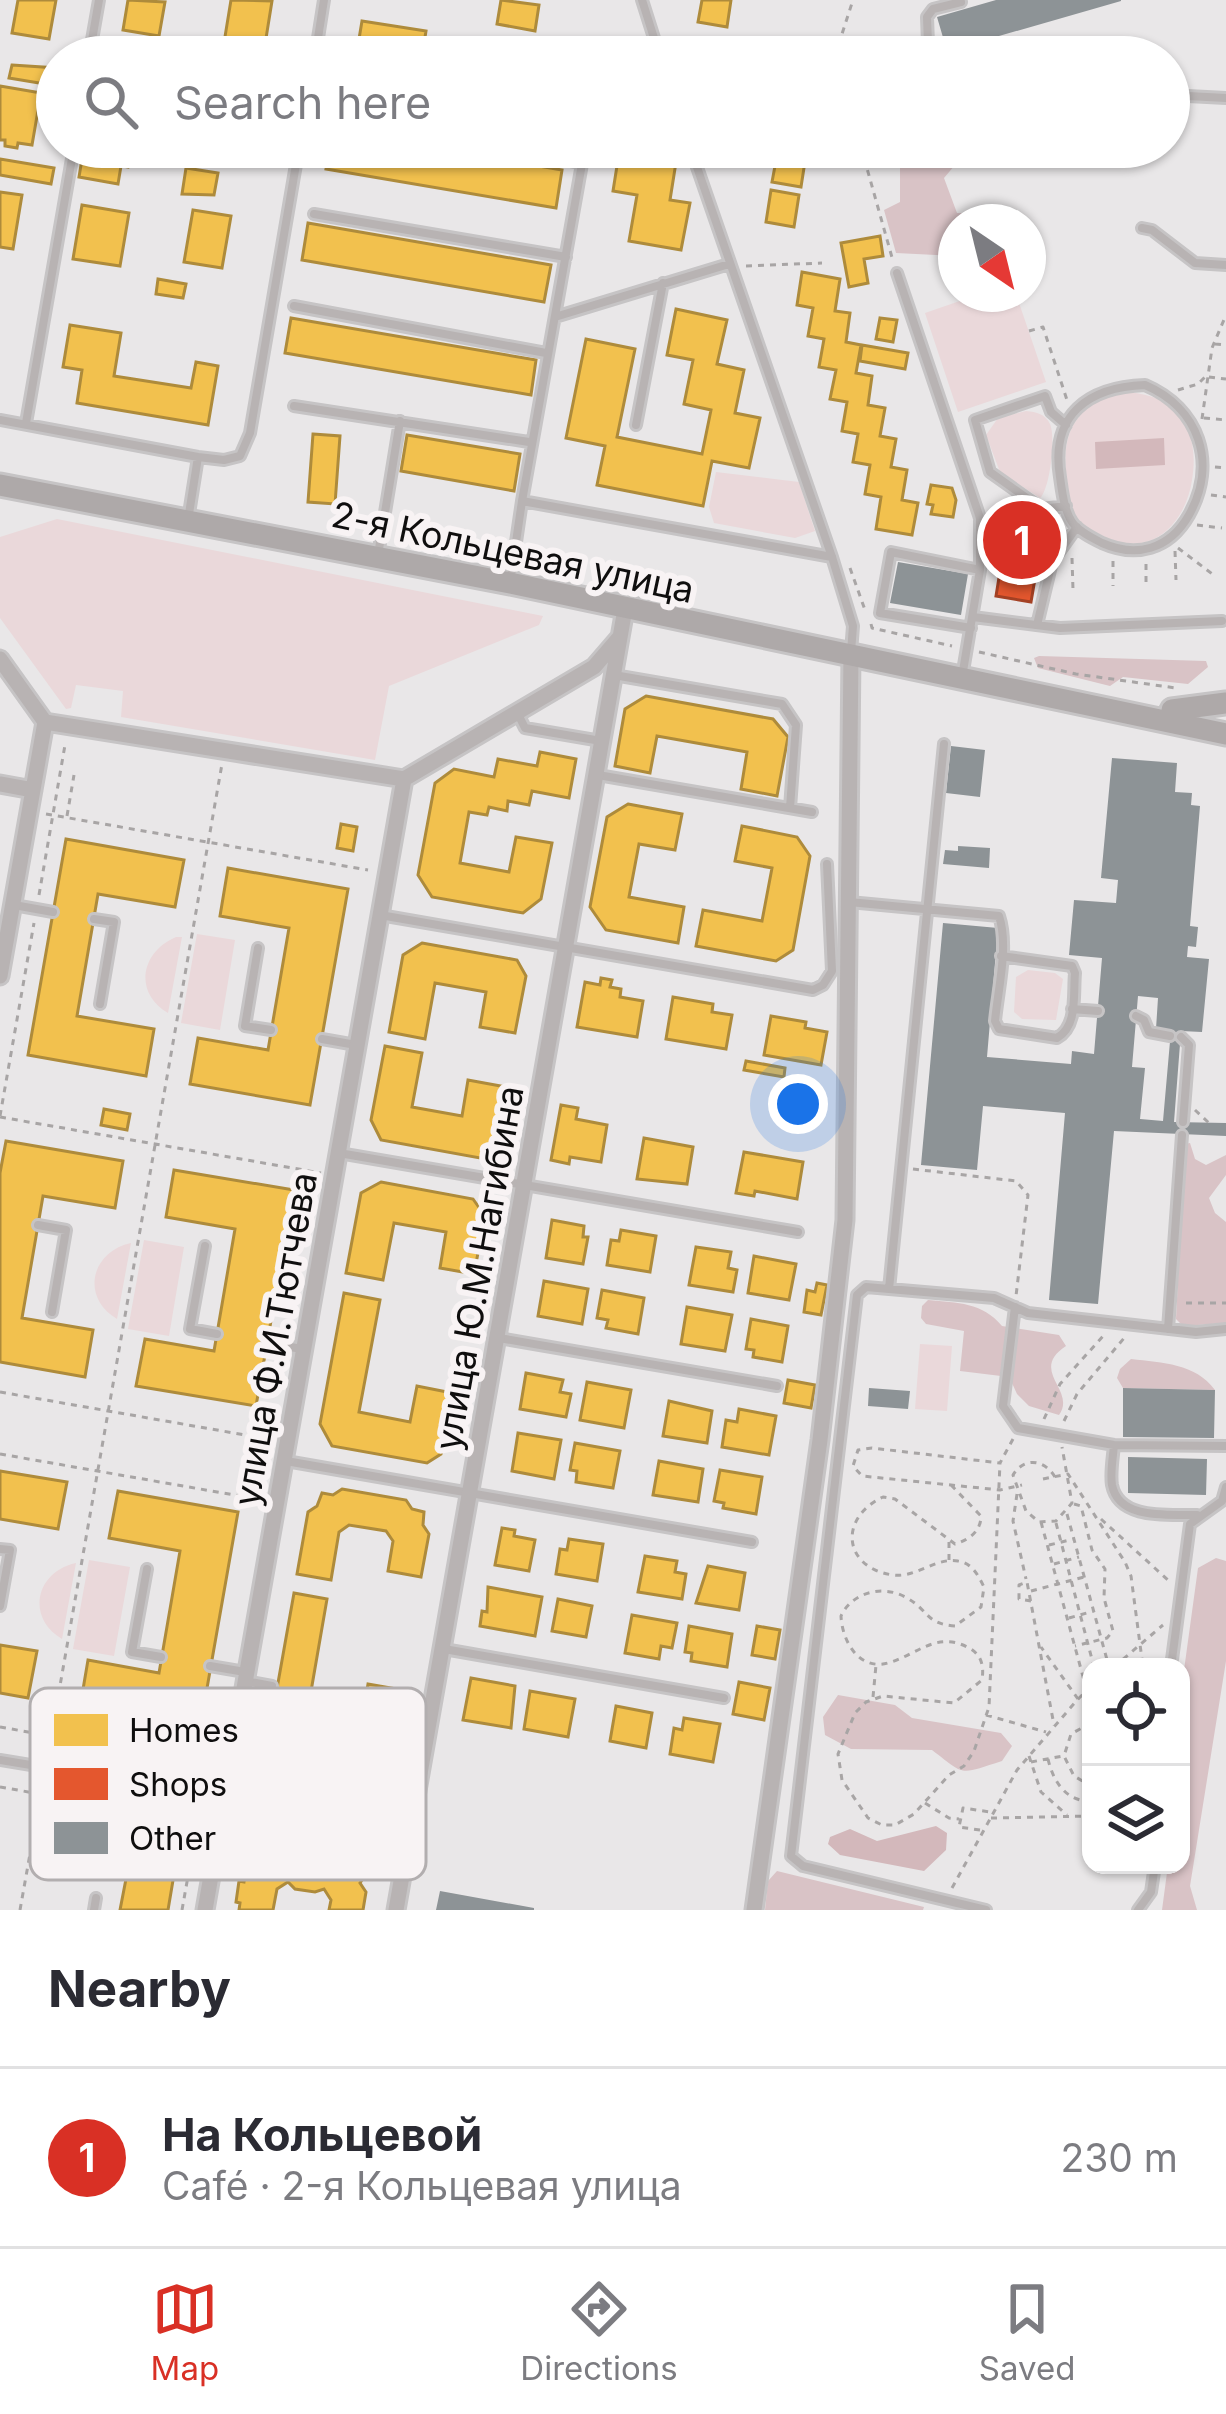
<!DOCTYPE html>
<meta charset="utf-8">
<style>
:root{--surface:#fff;--page:#f7f7f7;--text:#2b2b33;--muted:#7c7c81;--line:#e1e1e2;--accent:#d93025}
body{margin:0;font-family:Inter,sans-serif;background:var(--page);color:var(--text)}
.controls{position:absolute;right:36px;bottom:36px;display:grid;overflow:hidden;border-radius:24px;box-shadow:0 3px 9px #0004}
.controls button{width:108px;height:108px;display:grid;place-items:center;padding:0;border:0;border-bottom:3px solid var(--line);background:var(--surface);color:var(--text);font:60px sans-serif}
.compass{position:absolute;left:938px;top:204px;width:108px;height:108px;border-radius:50%;background:var(--surface);box-shadow:0 3px 9px #0004;rotate:145deg}
.you{position:absolute;left:798px;top:1104px;width:42px;height:42px;margin:-30px;border:9px solid #fff;border-radius:50%;background:#1a73e8;box-shadow:0 0 0 18px #1a73e833}
.badge{display:grid;place-items:center;width:78px;height:78px;border-radius:50%;background:var(--accent);color:#fff;font-size:39px;font-weight:700}
.pin{position:absolute;translate:-50% -50%;border:6px solid #fff;box-shadow:0 3px 12px #0006}
.list{margin:0;padding:0;list-style:none}
h2{display:flex;justify-content:space-between;align-items:center;height:156px;margin:0;padding:0 48px;font-size:51px}
h2 small{font-size:39px;font-weight:400;color:var(--muted)}
.list li{display:grid;grid-template-columns:78px 1fr auto;gap:36px;align-items:center;box-sizing:border-box;height:180px;padding:0 48px;border-top:3px solid var(--line)}
.list b{display:block;font-size:45px;white-space:nowrap}
.list p{margin:0;font-size:39px;white-space:nowrap;color:var(--muted)}
.list em{font-size:39px;font-style:normal;color:var(--muted)}
.icon{flex:none;width:66px;height:66px;fill:none;stroke:currentColor;stroke-width:2;stroke-linecap:round;stroke-linejoin:round}
.map{position:relative;flex:none;width:1226px;height:1910px;overflow:hidden}
.search{position:absolute;background:var(--surface);box-shadow:0 3px 9px #0004;left:36px;right:36px;top:36px;height:132px;display:flex;align-items:center;gap:30px;box-sizing:border-box;padding:0 42px;border-radius:66px;color:var(--muted);font-size:45px}
.sheet{height:336px;background:var(--surface)}
nav{display:flex;justify-content:space-around;align-items:center;box-sizing:border-box;height:168px;border-top:3px solid var(--line);background:var(--surface);font-size:33px;color:var(--muted)}
nav a{display:grid;justify-items:center;gap:6px}
nav .on{color:var(--accent)}
.map>svg:first-child{display:block}
.green{fill:#ead8da}
.forest{fill:#d9c3c6}
.water{fill:#d3b8bb}
.homes{fill:#f2c14e;stroke:#ae8b3b;stroke-width:3}
.shops{fill:#e4572e;stroke:#a44124;stroke-width:3}
.building{fill:#8d9396;fill-rule:evenodd}
.lines{fill:none;stroke-linecap:round;stroke-linejoin:round}
.service-casing{stroke:#c6c4c5;stroke-width:14}
.minor-casing{stroke:#c6c4c5;stroke-width:21}
.secondary-casing{stroke:#c6c4c5;stroke-width:27}
.path{stroke:#a8a5a5;stroke-width:3;stroke-dasharray:6 6;stroke-linecap:butt}
.service{stroke:#b8b3b3;stroke-width:8}
.minor{stroke:#b8b3b3;stroke-width:15}
.secondary{stroke:#aea9a9;stroke-width:21}
.path-bridge{stroke:#a8a5a5;stroke-width:3;stroke-dasharray:6 6;stroke-linecap:butt}
.labels{text-anchor:middle;dominant-baseline:central;stroke-width:12;stroke-linejoin:round;paint-order:stroke}
.street-label{font-size:36px;fill:#0f0e0e;stroke:#f8f3f4}
.key{fill:#f8f3f4;stroke:#b2aeaf;stroke-width:3}
.key-label{font-size:33px;fill:#0f0e0e}
</style>
<div class="map">
<svg width="1226" height="1910" viewBox="0 0 1226 1910">
<rect width="100%" height="100%" fill="#e9e7e8"/>
<!-- green -->
<path class="green" d="M980 294H1016L1046 382 958 412 925 313Z
M1118 392C1174 391 1201 425 1192 480 1186 521 1154 557 1110 539 1100 535 1087 529 1079 520 1072 512 1069 496 1068 486 1060 439 1070 409 1118 392Z
M1026 411C1037 412 1045 414 1050 424 1056 437 1050 489 1040 498L1000 472 986 435 998 418Z
M716 472 799 482 815 531 795 538 714 523 709 507Z
M57 519 543 616 539 625 389 686 375 760 121 717 123 691 76 685 71 708 66 709 0 618V537Z
M197 934 235 940 220 1030 181 1023Z
M176 937H182L168 1013C133 992 141 952 176 937Z
M1028 970 1055 973 1063 979 1056 1020 1022 1019 1014 1012 1016 977Z
M144 1240 184 1247 169 1336 128 1329Z
M131 1243 117 1319C81 1298 90 1252 131 1243Z
M920 1344 952 1346 947 1411 915 1409Z
M89 1560 130 1567 114 1656 73 1649Z
M76 1563 62 1639C26 1618 35 1572 76 1563Z"/>
<!-- forest -->
<path class="forest" d="M900 147H1077L1076 157 955 165 944 178 957 213 998 214 1006 222H956V256L896 253 884 210 900 202Z
M1039 656 1206 661 1208 667 1188 684 1123 677 1110 686 1038 668 1034 658Z
M1190 1143 1195 1159 1206 1165 1226 1155V1175L1209 1198 1215 1213 1226 1222V1323L1183 1326 1176 1319 1185 1144Z
M928 1300C958 1303 982 1302 1002 1326L1059 1335 1066 1346C1028 1371 1077 1390 1059 1415L1029 1406 1017 1394 1012 1383 1001 1376 960 1371 964 1331 926 1324 921 1318 922 1306Z
M1131 1359C1163 1363 1195 1363 1215 1390L1123 1388 1117 1378 1120 1369Z
M1216 1558 1226 1561V1661L1190 1886 1197 1910H1162L1168 1865H1181V1692L1198 1568Z
M838 1695 895 1705 912 1718 1001 1733 1012 1746 1002 1761C958 1775 966 1776 932 1750L851 1749 825 1735 823 1717Z
M777 1871 924 1907 923 1910H765L768 1881Z"/>
<!-- water -->
<path class="water" d="M1164 438 1165 465 1096 469 1095 442Z
M936 1826 947 1833 946 1850 924 1871 840 1855 828 1844 830 1837 850 1829 877 1841Z"/>
<!-- homes -->
<path class="homes" d="M18 0H56L49 39 12 33Z
M128 0 165 2 159 36 123 30Z
M231 0 272 1 263 57 222 55Z
M501 0 539 5 535 31 497 24Z
M702 0H731L727 27 698 22Z
M362 21 426 31 422 56 382 50 381 57H356Z
M12 65 57 68V86L9 78Z
M0 86 41 93 32 145 18 143 17 148 5 146V140H0Z
M84 147H97L94 162 121 166 118 184 79 177Z
M98 147H132L128 167 95 161Z
M203 147H245L242 163 202 157Z
M330 147H428L562 170 556 208 326 169Z
M620 147H659L658 153 677 156 670 200 690 203 681 250 629 241 637 195 613 191Z
M778 150 806 155 801 187 772 182Z
M0 159 54 168 51 184 0 175Z
M186 168 218 173 214 195 182 194Z
M771 190 799 195 794 227 766 222Z
M0 192 22 195 13 249 0 247Z
M82 205 129 213 120 266 73 259Z
M193 210 231 216 222 268 184 262Z
M308 223 551 265 544 302 302 260Z
M880 236 883 256 864 259 868 283 849 287 841 243Z
M802 272 840 279 835 311 850 313 846 342 861 345 856 373 872 376 868 405 885 408 880 436 896 439 891 467 907 470 902 500 918 503 912 535 876 529 881 497 865 494 870 465 853 462 858 434 842 431 847 402 830 399 836 370 819 367 824 339 808 336 813 308 797 305Z
M158 279 186 284 183 298 156 294Z
M676 309 727 320 717 364 744 370 735 413 760 418 749 468 712 461 703 506 597 485 605 446 566 438 586 339 635 349 617 437 702 454 711 410 684 404 693 360 667 355Z
M291 318 536 360 531 395 285 353Z
M880 318 897 320 893 342 876 339Z
M70 325 121 333 114 376 191 388 196 362 218 366 208 425 77 403 82 370 63 367Z
M862 345 908 353 905 369 860 361Z
M313 434 340 436 335 504 308 502Z
M407 435 520 454 514 491 401 471Z
M931 485 952 488 956 500 953 517 931 514 933 505 927 504Z
M646 696 773 719 788 737 777 796 741 789 747 752 657 736 650 773 615 766 625 709Z
M540 752 576 759 569 798 532 791 529 805 508 801 507 811 489 807 487 815 469 812 460 863 509 872 516 837 552 843 541 899 523 913 432 897 418 875 435 783 454 769 494 777 498 759 537 766Z
M628 804 682 814 675 850 639 844 629 897 684 907 678 943 606 930 590 907 607 817Z
M341 824 357 827 353 851 337 848Z
M742 826 797 837 810 856 793 950 776 961 696 946 703 910 762 921 772 868 735 861Z
M66 839 184 860 175 907 98 894 77 1016 154 1029 146 1076 28 1055Z
M228 868 348 889 310 1105 190 1084 198 1038 268 1050 289 928 220 916Z
M422 943 517 960 526 976 515 1033 480 1027 486 992 435 983 425 1039 389 1032 403 955Z
M601 978 612 980 610 987 621 989 620 997 643 1001 637 1037 577 1027 585 982 600 985Z
M673 997 713 1004 712 1012 732 1015 726 1049 666 1039Z
M771 1016 806 1022 805 1028 827 1032 821 1065 764 1055Z
M385 1046 422 1053 412 1107 462 1116 468 1080 506 1087 494 1148 480 1158 381 1140 371 1120Z
M746 1061 785 1068 784 1077 744 1070Z
M561 1105 578 1108 576 1119 607 1125 601 1162 570 1157 569 1164 551 1160Z
M104 1109 130 1114 127 1130 101 1125Z
M644 1138 693 1147 687 1184 637 1179Z
M6 1141 123 1161 115 1208 43 1196 22 1318 93 1330 85 1377 0 1362V1173Z
M744 1152 803 1162 797 1199 755 1191 754 1196 736 1193Z
M174 1170 294 1190 256 1406 136 1386 145 1339 214 1351 235 1229 166 1217Z
M381 1182 473 1199 485 1216 474 1274 440 1268 446 1232 394 1223 383 1280 346 1273 361 1193Z
M552 1220 584 1226 583 1237H588L583 1264 546 1258Z
M621 1230 656 1236 650 1272 607 1265 611 1240 619 1241Z
M696 1247 731 1252 728 1268 737 1270 733 1292 689 1285Z
M754 1256 796 1264 789 1300 748 1293Z
M544 1281 588 1289 582 1324 538 1316Z
M817 1283 827 1285 821 1315 804 1312 807 1290 815 1292Z
M602 1290 644 1298 638 1334 606 1328 608 1320 597 1318Z
M344 1293 380 1300 359 1412 410 1422 417 1386 452 1393 441 1454 427 1463 332 1446 320 1424Z
M687 1307 732 1315 725 1351 681 1344Z
M751 1319 788 1326 782 1362 753 1357 754 1350 746 1349Z
M526 1373 563 1380 560 1392 571 1394 566 1417 520 1409Z
M788 1380 815 1385 811 1408 784 1403Z
M587 1382 631 1390 624 1428 580 1420Z
M669 1401 712 1411 707 1443 663 1436Z
M739 1409 776 1416 769 1455 722 1447 726 1420 737 1422Z
M518 1433 561 1440 554 1479 512 1471Z
M575 1443 620 1451 613 1488 576 1482 577 1471 570 1470Z
M659 1461 703 1469 698 1502 653 1495Z
M720 1470 762 1477 756 1514 723 1508 724 1503 714 1501Z
M0 1471 67 1482 58 1529 0 1519Z
M342 1489 406 1500 412 1509 424 1512 423 1525 429 1534 421 1577 388 1571 393 1541 386 1531 349 1525 339 1532 331 1580 297 1574 308 1512 317 1506 322 1493 333 1495Z
M118 1491 238 1512 200 1728 80 1707 88 1660 159 1673 180 1551 109 1538Z
M502 1528 515 1530 514 1536 535 1540 529 1571 495 1565Z
M569 1539 603 1544 597 1581 556 1574 560 1549 567 1550Z
M645 1556 677 1561 675 1572 686 1574 682 1599 638 1592Z
M708 1566 745 1573 739 1610 696 1603Z
M488 1587 542 1597 535 1636 480 1626 482 1611 487 1612Z
M294 1593 327 1599 309 1703 316 1714 352 1720 363 1714 368 1684 402 1690 394 1733 385 1739 381 1752 369 1750 361 1757 297 1745 291 1736 277 1731 279 1720 273 1711Z
M558 1599 592 1606 586 1637 552 1631Z
M632 1615 677 1623 672 1648 661 1646 659 1659 625 1653Z
M689 1626 732 1634 727 1667 691 1661 692 1653 685 1652Z
M757 1626 780 1630 775 1659 752 1655Z
M0 1645 37 1651 28 1698 0 1693Z
M471 1678 515 1686 511 1728 463 1720Z
M739 1682 770 1688 764 1720 733 1714Z
M530 1691 575 1699 568 1737 524 1729Z
M616 1706 652 1713 646 1748 610 1741Z
M684 1718 720 1724 713 1762 670 1754 674 1728 682 1730Z
M60 1818 180 1839 168 1910H120L126 1879 52 1866Z
M297 1843 302 1848 311 1845 313 1850 315 1846 322 1851 329 1848 330 1856 341 1858 348 1867 358 1863 359 1872 366 1874 360 1883 366 1892 363 1910H329L331 1900 324 1889 315 1892 295 1889 288 1882 277 1889 273 1910H239L240 1903 236 1902 239 1881 244 1882 246 1869 255 1864 252 1854 260 1855 264 1847 272 1854 282 1848 293 1850Z"/>
<!-- shops -->
<path class="shops" d="M1011 504 1043 532 1031 602 996 596Z"/>
<!-- building -->
<path class="building" d="M996 0H1121V1L947 51 937 17Z
M898 562 968 574 961 615 890 603Z
M951 746 985 750 980 797 946 793Z
M1112 758 1177 763 1175 792 1192 793 1191 805 1200 806 1190 926 1198 927 1196 947 1188 946 1187 957 1209 959 1202 1032 1181 1031 1174 1122 1226 1123V1136L1114 1131 1098 1304 1049 1300 1065 1113 983 1106 977 1170 921 1165 943 923 998 928 987 1057 1071 1064 1072 1051 1094 1054 1102 958 1069 955 1074 900 1116 903 1118 880 1101 878ZM1138 996 1158 998 1156 1029 1171 1030 1163 1121 1140 1119 1145 1068 1132 1067Z
M958 846 990 848 989 868 943 864 945 850 958 851Z
M869 1388 910 1391 908 1409 868 1406Z
M1123 1388 1215 1390 1214 1438 1123 1437Z
M1128 1457 1207 1459 1206 1495 1128 1493Z
M440 1891 534 1908V1910H436Z"/>
<g class="lines">
<defs>
<path id="service" d="M642 0 660 57
M89 57 99 0
M315 57 324 0
M936 57 928 44 927 17 933 9 961 2
M1169 95 1226 98
M490 147 582 163
M585 147 522 501 832 557
M690 147 832 557 853 626 851 652
M314 214 566 257
M1142 228 1152 230 1195 263 1226 265
M897 273 980 518V570
M294 306 546 353
M555 317 729 264
M1145 385C1199 408 1218 463 1189 515 1169 550 1136 558 1102 543 1092 538 1078 531 1072 522 1064 510 1062 491 1060 477 1050 415 1088 387 1145 385Z
M294 406 529 442
M0 420 198 457 224 460 240 456 250 433 299 147
M26 423 74 147
M636 425 663 283
M1066 425 1051 412 1045 396 975 420 990 472 1042 509 1066 506
M188 520 198 457
M378 555 400 421
M510 583 522 501
M973 617 1060 628 1222 621
M1037 625 1052 562 1077 527
M614 675 782 704 796 725 790 808
M962 677 980 570 891 552 880 613 971 628
M518 714 525 728 601 741
M598 775 812 812
M849 902 999 916C1009 946 998 989 995 1021L999 1029 1057 1038C1078 1026 1073 995 1075 973L1072 966 1001 956
M14 905 53 912
M380 915 813 990 823 985 832 971 827 864
M94 919 114 922 100 1004
M258 948 245 1026 271 1030
M1072 1009 1098 1011
M1136 1016 1144 1020 1149 1032 1170 1036
M1181 1037 1189 1045 1183 1122
M322 1039 356 1045
M339 1153 798 1232
M38 1225 66 1230 52 1312
M205 1246 190 1329 217 1334
M889 1289 944 744
M1015 1307 1003 1406 1018 1428 1114 1445 1226 1446
M1168 1329 1182 1135
M499 1338 777 1386
M267 1343 302 1349
M1114 1445C1113 1457 1110 1473 1112 1485 1119 1521 1170 1514 1197 1515
M286 1461 752 1542
M0 1549 10 1550 0 1606
M147 1569 132 1652 161 1657
M444 1649 724 1698
M210 1666 245 1672
M1171 1667 1190 1524 1222 1501 1226 1487
M245 1681 272 1686
M243 1695 270 1700
M233 1751 417 1784
M0 1760 280 1806 408 1832
M280 1806 285 1775
M331 1816 337 1785
M94 1910 96 1898
M986 1910 803 1866 791 1856 857 1295 866 1287 994 1298 1028 1313 1196 1332 1226 1329
M1138 1910 1151 1892 1155 1865"/>
<path id="minor" d="M0 659 45 722 404 779 594 667 619 638
M0 784 33 790
M0 976 45 722
M205 1910 404 779
M396 1910 625 609
M754 1910 820 1440 845 1220 851 654"/>
<path id="secondary" d="M0 485 510 583 1226 734
M1172 710 1226 703"/>
</defs>
<!-- service casing -->
<use href="#service" class="service-casing"/>
<!-- minor casing -->
<use href="#minor" class="minor-casing"/>
<!-- secondary casing -->
<use href="#secondary" class="secondary-casing"/>
<!-- path -->
<path class="path" d="M841 57V37L853 0
M861 147 893 261
M746 266 822 263
M1029 331 1043 327 1068 403
M1215 344 1226 345
M1209 377 1226 379
M1178 390 1198 384 1206 376
M1204 418 1226 420
M1202 419 1212 348 1226 315
M1215 467 1226 468
M1211 495 1226 497
M1197 525 1222 528
M1178 548 1215 576
M1175 551 1176 580
M1072 558 1073 590
M1113 561V586
M1146 564V583
M850 568 865 610
M871 624 872 628 952 646
M979 652 1076 674 1176 688
M46 814 368 870
M67 816 74 775
M39 895 65 745
M1195 1110 1209 1123
M0 1116 34 923
M0 1117 321 1173
M913 1169 1016 1181 1028 1195 1016 1296
M1186 1303H1226
M0 1392 268 1439
M1044 1419 1060 1384 1104 1335
M1064 1421 1077 1394 1125 1337
M1013 1439 1000 1463 872 1448 858 1450 853 1466 862 1476 1000 1490 1022 1485
M0 1454 263 1500
M1055 1477C1044 1459 1024 1457 1013 1475L1026 1511 1039 1522 1056 1521 1072 1503 1062 1447
M1043 1479 1068 1474 1125 1562 1131 1576 1143 1667
M951 1485 981 1516C981 1531 969 1540 955 1544L895 1499 883 1497C838 1518 843 1568 893 1575 916 1578 936 1557 958 1561 972 1563 978 1575 984 1587L981 1607 955 1626C925 1624 929 1610 907 1598 884 1584 852 1592 841 1616 842 1640 858 1671 888 1663 917 1655 937 1630 969 1648 982 1655 984 1666 982 1680L954 1703 883 1696 866 1702 855 1713 838 1754 842 1780 868 1818 882 1825H895L914 1814 949 1775 964 1766 974 1751 989 1707 1000 1463
M1017 1494 1013 1521 1026 1579
M1074 1504 1081 1506 1092 1550 1105 1569 1104 1598 1113 1631 1107 1638 1075 1646
M1067 1514 1109 1667
M1101 1519 1169 1581
M1041 1522 1091 1706
M1056 1523 1094 1667
M949 1542V1560
M1049 1545 1074 1539
M1054 1564 1079 1557
M1031 1591 1084 1577
M1031 1601 1019 1599V1585L1027 1582 1054 1725
M1069 1618 1094 1611
M1114 1667 1163 1625
M1083 1695 1090 1721
M873 1697 876 1665
M986 1715 1046 1732
M1091 1723 1071 1734 1064 1756 1074 1776 1091 1786
M0 1727 216 1765
M48 1754 222 764
M1029 1756 1041 1792 1067 1815
M1048 1759C1053 1781 1066 1802 1091 1801
M1031 1762 1063 1756
M0 1787 206 1823
M925 1803 949 1818 959 1819
M991 1818 1091 1816
M980 1830 959 1827 963 1808 990 1812
M952 1888 1017 1770 1078 1699 1041 1647
M20 1910 43 1781
M182 1910 201 1803"/>
<!-- service -->
<use href="#service" class="service"/>
<!-- minor -->
<use href="#minor" class="minor"/>
<!-- secondary -->
<use href="#secondary" class="secondary"/>
<!-- path-bridge -->
<path class="path-bridge" d="M1078 1699 1091 1687"/>
</g>
<g class="labels">
<!-- street labels -->
<g class="street-label">
<text transform="translate(513 552) rotate(12)">2-я Кольцевая улица</text>
<text transform="translate(479 1268) rotate(-80)">улица Ю.М.Нагибина</text>
<text transform="translate(275 1339) rotate(-80)">улица Ф.И.Тютчева</text>
</g>
</g>
<!-- legend -->
<rect x="30" y="1688" width="396" height="192" rx="18" class="key"/>
<rect x="54" y="1714" width="54" height="32" fill="#f2c14e"/>
<rect x="54" y="1768" width="54" height="32" fill="#e4572e"/>
<rect x="54" y="1822" width="54" height="32" fill="#8d9396"/>
<g class="key-label">
<text x="129" y="1742">Homes</text>
<text x="129" y="1796">Shops</text>
<text x="129" y="1850">Other</text>
</g>
</svg>
<div class="controls">
<button><svg class="icon" aria-label="locate" viewBox="0 0 24 24"><circle cx="12" cy="12" r="6"/><path d="M12 2v4M12 18v4M2 12h4M18 12h4"/></svg></button>
<button><svg class="icon" aria-label="layers" viewBox="0 0 24 24"><path d="M12 4l9 5-9 5-9-5zM3 14l9 5 9-5"/></svg></button>
</div>
<svg class="compass" viewBox="-18 -18 36 36"><path d="M0-13l5 13h-10z" fill="#e53935"/><path d="M0 13l5-13h-10z" fill="#7c7c81"/></svg>
<div class="you"></div>
<div class="pin badge" style="left:1022px;top:540px">1</div>
<div class="search"><svg class="icon" aria-label="search" viewBox="0 0 24 24"><circle cx="10" cy="10" r="6"/><path d="M15 15l6 6"/></svg>Search here</div>
</div>
<section class="sheet">
<h2>Nearby<small></small></h2>
<ul class="list">
<li><span class="badge">1</span><div><b>На Кольцевой</b><p>Café · 2-я Кольцевая улица</p></div><em>230 m</em></li>
</ul>
</section>
<nav>
<a class="on"><svg class="icon" aria-label="map" viewBox="0 0 24 24"><path d="M3 6l6-2 6 2 6-2v14l-6 2-6-2-6 2zM9 4v14M15 6v14"/></svg>Map</a>
<a><svg class="icon" aria-label="directions" viewBox="0 0 24 24"><path d="M12 3l9 9-9 9-9-9zM9 14v-3h6M13 9l2 2-2 2"/></svg>Directions</a>
<a><svg class="icon" aria-label="saved" viewBox="0 0 24 24"><path d="M7 4h10v16l-5-4-5 4z"/></svg>Saved</a>
</nav>
